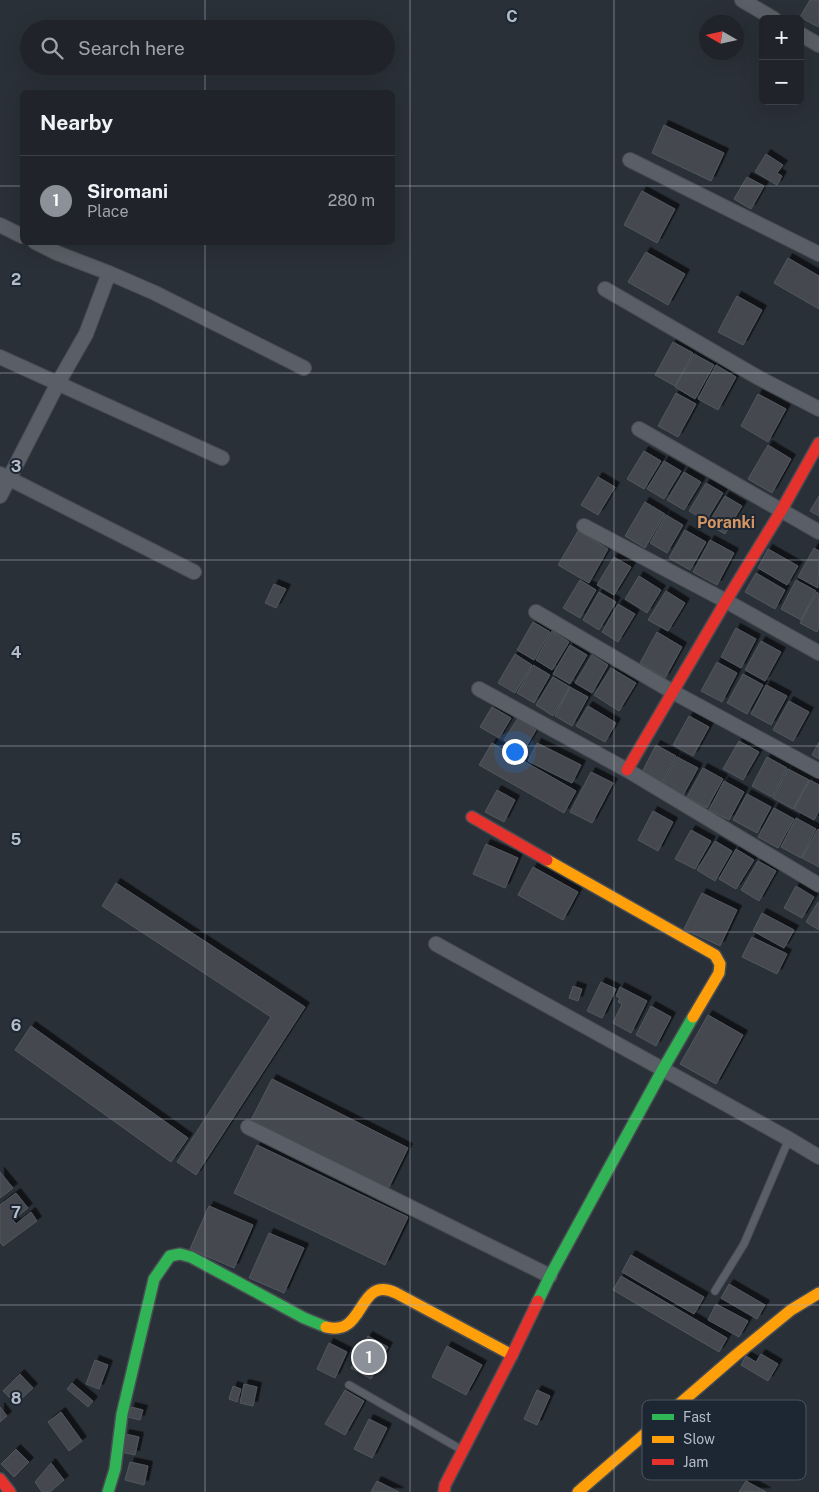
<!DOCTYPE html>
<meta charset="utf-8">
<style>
:root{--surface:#20242a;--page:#282c32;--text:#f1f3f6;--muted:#a2a4a8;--line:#3d4147;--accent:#8c9099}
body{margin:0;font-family:"Public Sans",sans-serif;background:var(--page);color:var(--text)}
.controls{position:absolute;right:15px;top:15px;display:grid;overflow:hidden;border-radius:8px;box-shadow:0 5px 20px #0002}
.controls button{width:45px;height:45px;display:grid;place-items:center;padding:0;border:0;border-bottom:1px solid var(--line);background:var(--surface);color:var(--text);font:25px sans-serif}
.compass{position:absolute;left:699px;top:15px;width:45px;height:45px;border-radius:50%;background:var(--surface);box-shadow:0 5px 20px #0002;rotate:279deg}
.you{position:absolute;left:514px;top:751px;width:18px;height:18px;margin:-12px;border:4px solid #fff;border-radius:50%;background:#1a73e8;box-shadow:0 0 0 8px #1a73e833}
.badge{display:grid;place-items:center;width:32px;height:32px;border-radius:50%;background:var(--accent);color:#fff;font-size:16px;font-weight:700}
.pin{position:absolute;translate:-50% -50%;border:2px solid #fff;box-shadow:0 1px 5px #0006}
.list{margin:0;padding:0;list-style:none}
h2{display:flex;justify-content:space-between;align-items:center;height:65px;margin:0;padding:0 20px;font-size:21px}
h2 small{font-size:16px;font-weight:400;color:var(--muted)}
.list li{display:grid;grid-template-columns:32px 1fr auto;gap:15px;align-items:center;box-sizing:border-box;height:90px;padding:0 20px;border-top:1px solid var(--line)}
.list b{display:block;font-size:19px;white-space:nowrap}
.list p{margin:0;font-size:16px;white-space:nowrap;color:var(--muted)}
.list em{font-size:16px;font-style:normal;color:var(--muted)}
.icon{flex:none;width:28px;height:28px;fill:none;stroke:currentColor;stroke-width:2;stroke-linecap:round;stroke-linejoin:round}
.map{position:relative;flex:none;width:819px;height:1492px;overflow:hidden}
.search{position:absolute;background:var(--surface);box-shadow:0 5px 20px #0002;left:20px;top:20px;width:375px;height:55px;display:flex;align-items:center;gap:12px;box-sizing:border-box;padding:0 18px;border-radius:28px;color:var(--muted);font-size:19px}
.panel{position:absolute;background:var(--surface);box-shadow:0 5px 20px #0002;left:20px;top:90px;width:375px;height:155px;border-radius:8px}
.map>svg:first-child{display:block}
.building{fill:#444950;stroke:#52575f;filter:url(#shadow)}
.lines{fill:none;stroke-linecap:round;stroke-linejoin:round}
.lane-casing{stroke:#484c53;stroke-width:9}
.street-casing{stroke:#484c53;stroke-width:16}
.fast-casing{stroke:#484c53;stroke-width:14}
.slow-casing{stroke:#484c53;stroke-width:14}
.jam-casing{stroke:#484c53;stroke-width:14}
.lane{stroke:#5a5e66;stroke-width:7}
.street{stroke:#5a5e66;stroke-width:14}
.fast{stroke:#30b455;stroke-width:11}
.slow{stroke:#ff9f0a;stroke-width:11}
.jam{stroke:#e5322d;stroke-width:11}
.grid{fill:none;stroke:#b4bcc9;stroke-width:1;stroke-opacity:0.55}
.labels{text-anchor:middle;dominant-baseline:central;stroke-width:4;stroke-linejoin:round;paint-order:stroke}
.quarter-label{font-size:16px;font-weight:bold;fill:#d59563;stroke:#1d2633}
.key{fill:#1d2633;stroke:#4a5360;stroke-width:1}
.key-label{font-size:14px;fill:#b4bcc9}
.grid-label{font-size:16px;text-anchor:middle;font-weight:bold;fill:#b4bcc9;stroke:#1d2633;stroke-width:4;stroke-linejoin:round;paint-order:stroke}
</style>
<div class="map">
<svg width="819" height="1492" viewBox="0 0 819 1492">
<defs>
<filter id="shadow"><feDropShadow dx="4.5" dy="-4.5" stdDeviation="0" flood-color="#0009"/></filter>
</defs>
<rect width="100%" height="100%" fill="#2a3038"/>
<!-- building -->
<path class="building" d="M810 0H819V25L818 27 800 17Z
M664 125 724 153 711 181 652 153Z
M766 154 783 165 777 173 782 176 777 185 755 172Z
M747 177 764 186 751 209 734 199Z
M642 191 675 209 657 243 624 225Z
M646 252 685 274 668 305 628 282Z
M788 258 819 276V309L774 283Z
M737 296 762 310 743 345 718 332Z
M673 342 693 353 675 386 655 375Z
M694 354 714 365 695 399 675 387Z
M716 365 736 377 718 410 698 399Z
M676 393 696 404 678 437 658 426Z
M758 394 786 409 768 442 741 426Z
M768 445 791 459 772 493 748 479Z
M644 451 661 461 644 489 627 479Z
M664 461 681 471 664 499 647 489Z
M684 472 701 482 684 510 667 500Z
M598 477 615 487 598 515 581 505Z
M706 483 723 493 706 521 689 511Z
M725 496 742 506 725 534 708 524Z
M819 496V516L810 511Z
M645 502 665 514 645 548 625 536Z
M666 515 683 525 667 553 650 543Z
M685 530 706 542 690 570 669 558Z
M578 531 608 549 589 583 558 565Z
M710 540 734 553 717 585 693 572Z
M814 548 819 551 818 588 798 577Z
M768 549 798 566 787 585 758 568Z
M614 557 631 567 614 595 597 585Z
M756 573 785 590 775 609 745 592Z
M639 576 661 590 647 613 625 599Z
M580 580 596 590 580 618 563 608Z
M796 580 816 591 801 620 781 609Z
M274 584 286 589 276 608 265 603Z
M666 591 685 603 668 631 648 620Z
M599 592 616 602 599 630 583 620Z
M817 592 819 594V628L817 632 800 623Z
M618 604 635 614 618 642 602 632Z
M533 622 550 632 534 660 517 650Z
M736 628 756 639 741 668 721 657Z
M552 631 569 642 552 670 536 660Z
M657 632 682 647 665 678 640 663Z
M761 641 781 652 765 681 745 670Z
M570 645 587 655 570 684 553 674Z
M515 654 532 665 515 693 498 683Z
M592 655 608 665 592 693 575 683Z
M717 662 737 673 722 702 701 691Z
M533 665 550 675 534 703 517 693Z
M611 668 636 683 619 711 594 695Z
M743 674 763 685 747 714 727 703Z
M553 677 570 687 553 716 536 705Z
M766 685 787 696 771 725 751 714Z
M570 687 588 697 572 726 555 716Z
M789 701 809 712 793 741 773 730Z
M588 706 616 723 605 742 576 726Z
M492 707 511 718 499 738 480 727Z
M689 716 709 727 693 756 673 745Z
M518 718 536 730 523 752 504 740Z
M739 741 759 752 743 780 723 769Z
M819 742V759L812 755Z
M492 743 576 791 564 813 479 765Z
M537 743 581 765 572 783 528 761Z
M656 745 676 756 661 785 641 774Z
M677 757 698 768 682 797 662 786Z
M767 757 787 768 772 797 752 786Z
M703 768 723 779 707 808 687 797Z
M788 769 809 780 793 809 773 798Z
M591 772 613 783 592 823 570 812Z
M810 780 819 785V811L814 820 794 809Z
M724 781 744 792 729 820 709 810Z
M497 790 515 800 504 822 485 812Z
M747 794 771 807 757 833 733 820Z
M774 808 794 819 778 848 758 837Z
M653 811 673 822 658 851 638 840Z
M796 818 816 829 801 858 781 847Z
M818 829 819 830V867L802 858Z
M691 830 711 841 695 869 675 859Z
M715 841 732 851 715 881 697 870Z
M486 844 518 858 505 888 473 874Z
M736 849 754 860 736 889 719 879Z
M758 861 776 871 759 901 741 890Z
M533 867 578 892 563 920 518 895Z
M116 883 305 1007 196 1175 177 1162 271 1017 102 906Z
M796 886 814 897 802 918 784 908Z
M702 893 737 910 720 946 684 929Z
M818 902H819V930L806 922Z
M762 913 794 930 784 948 753 931Z
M752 937 787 954 777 974 742 957Z
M601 982 616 989 602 1018 587 1011Z
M573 986 582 989 578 1001 569 998Z
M620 987 647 1001 631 1033 613 1023 622 1004 618 1002 620 998 616 996Z
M651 1006 671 1017 656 1046 636 1035Z
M708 1015 743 1035 716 1084 680 1064Z
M31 1026 188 1138 171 1162 15 1050Z
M272 1079 408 1148 388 1189 251 1120Z
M257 1145 408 1217 385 1265 234 1193Z
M0 1172 13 1188 0 1198Z
M16 1193 28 1208 13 1220 16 1224 31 1212 37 1221 3 1246 0 1242V1205Z
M209 1206 253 1225 234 1268 190 1249Z
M269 1233 304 1248 284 1293 249 1278Z
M631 1255 704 1297 694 1314 622 1272Z
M621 1276 727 1338 719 1352 613 1290Z
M729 1284 765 1305 757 1319 721 1298Z
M716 1304 748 1321 739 1337 708 1320Z
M368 1336 388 1347 371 1379 351 1368Z
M329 1343 347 1352 335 1378 317 1369Z
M447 1346 482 1365 466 1395 432 1377Z
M761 1354 778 1364 768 1381 741 1365 746 1356 756 1362Z
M95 1360 108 1365 99 1389 86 1384Z
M20 1374 33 1388 16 1404 3 1391Z
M72 1383 93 1401 88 1407 67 1389Z
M244 1384 257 1387 253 1406 240 1403Z
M233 1386 241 1389 237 1402 229 1399Z
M345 1390 364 1401 345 1435 325 1424Z
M537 1390 550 1396 537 1425 524 1419Z
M0 1407 7 1416 0 1422Z
M131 1407 143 1410 140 1420 128 1417Z
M61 1412 82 1441 69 1451 48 1422Z
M369 1419 387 1428 372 1458 354 1449Z
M125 1434 139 1437 135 1455 121 1452Z
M16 1449 29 1462 14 1477 1 1464Z
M130 1462 148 1466 144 1485 125 1480Z
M51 1463 64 1480 50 1492H42L35 1482Z
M377 1481 399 1492H371Z
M746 1481 766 1492H739Z"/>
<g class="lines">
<defs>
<path id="lane" d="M715 1291 744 1244 789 1139
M349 1385 462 1450"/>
<path id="street" d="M742 0 774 19
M800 34 819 45
M630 160 819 254
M0 225 22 236
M35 242 57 253 109 273 155 293 304 368
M605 289 759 378 819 409
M0 357 222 458
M639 429 819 532
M0 474 194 572
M0 496 58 383 86 334 109 273
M584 526 726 601 819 653
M536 612 673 692 819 771
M479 689 627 770 819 885
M436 944 789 1139 819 1157
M248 1127 550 1276"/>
<path id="fast" d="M538 1301 550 1276 663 1069 693 1017
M108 1492 115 1469 122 1414 154 1279 170 1256 180 1254 191 1257 304 1318 326 1327"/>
<path id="slow" d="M547 860 715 955 720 964 719 973 693 1017
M326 1327C366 1338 357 1274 396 1293L512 1355
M578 1492 736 1355 791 1310 819 1293"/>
<path id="jam" d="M627 770 726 601 781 511 819 443
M472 817 547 860
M0 1479 10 1492
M444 1492 445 1485 512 1355 538 1301"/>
</defs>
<!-- lane casing -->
<use href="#lane" class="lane-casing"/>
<!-- street casing -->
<use href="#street" class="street-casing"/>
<!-- fast casing -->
<use href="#fast" class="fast-casing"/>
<!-- slow casing -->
<use href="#slow" class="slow-casing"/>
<!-- jam casing -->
<use href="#jam" class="jam-casing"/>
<!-- lane -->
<use href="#lane" class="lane"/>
<!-- street -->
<use href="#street" class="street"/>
<!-- fast -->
<use href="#fast" class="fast"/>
<!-- slow -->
<use href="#slow" class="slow"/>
<!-- jam -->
<use href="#jam" class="jam"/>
</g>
<!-- grid -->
<path class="grid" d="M205 0V29M410 0V1492M614 0V1492M205 66V92M0 186H22M392 186H819M205 242V1492M0 373H819M0 560H819M0 746H819M0 932H819M0 1119H819M0 1305H819"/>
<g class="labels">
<!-- quarter labels -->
<g class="quarter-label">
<text x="726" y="522">Poranki</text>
</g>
</g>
<!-- legend -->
<rect x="642" y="1400" width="164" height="80" rx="8" class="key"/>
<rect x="652" y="1414" width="22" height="6" fill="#30b455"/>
<rect x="652" y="1436" width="22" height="7" fill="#ff9f0a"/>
<rect x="652" y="1459" width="22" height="6" fill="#e5322d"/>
<g class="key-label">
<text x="683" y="1422">Fast</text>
<text x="683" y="1444">Slow</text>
<text x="683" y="1467">Jam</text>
</g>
<g class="grid-label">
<text x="512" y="22">C</text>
<text x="16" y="285">2</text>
<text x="16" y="472">3</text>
<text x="16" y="658">4</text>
<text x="16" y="845">5</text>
<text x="16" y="1031">6</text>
<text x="16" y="1218">7</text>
<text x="16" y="1404">8</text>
</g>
</svg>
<div class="controls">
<button>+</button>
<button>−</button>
</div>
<svg class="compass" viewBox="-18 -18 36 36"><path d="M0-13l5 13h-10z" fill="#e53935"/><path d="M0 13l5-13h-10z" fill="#a2a4a8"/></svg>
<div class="you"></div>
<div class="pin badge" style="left:369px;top:1357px">1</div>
<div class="search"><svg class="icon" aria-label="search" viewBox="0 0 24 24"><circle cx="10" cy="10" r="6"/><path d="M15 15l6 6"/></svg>Search here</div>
<section class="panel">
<h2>Nearby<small></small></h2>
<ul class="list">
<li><span class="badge">1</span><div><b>Siromani</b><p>Place</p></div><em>280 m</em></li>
</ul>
</section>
</div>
